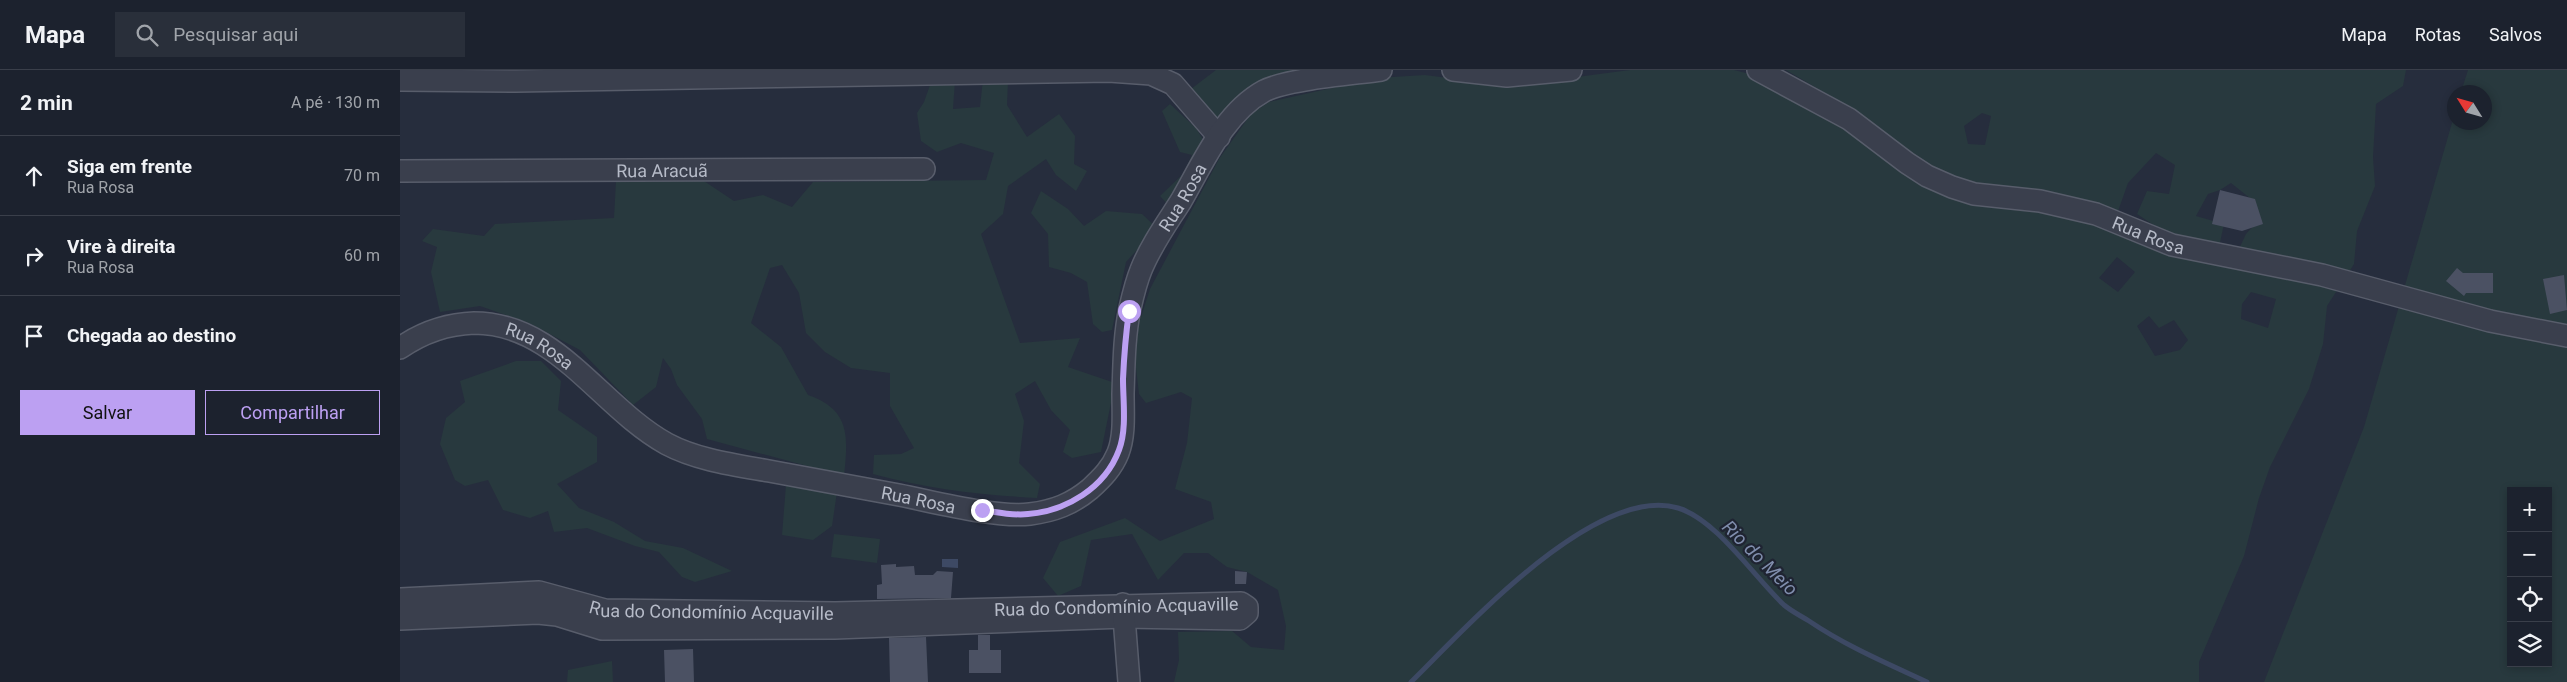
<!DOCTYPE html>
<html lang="pt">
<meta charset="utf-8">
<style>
:root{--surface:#1c222e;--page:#292f3a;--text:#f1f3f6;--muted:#a0a4aa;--line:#3a3f4a;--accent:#bca0f2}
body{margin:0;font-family:Roboto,sans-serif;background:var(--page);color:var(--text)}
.controls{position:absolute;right:15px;bottom:15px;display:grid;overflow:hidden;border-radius:0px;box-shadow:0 2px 8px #0003}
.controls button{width:45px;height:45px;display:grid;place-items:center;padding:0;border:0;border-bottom:1px solid var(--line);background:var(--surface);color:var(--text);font:25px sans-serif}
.compass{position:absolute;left:2047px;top:15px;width:45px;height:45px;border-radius:50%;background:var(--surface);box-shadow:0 2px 8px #0003;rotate:307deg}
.stop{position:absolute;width:15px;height:15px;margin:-11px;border:4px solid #bca0f2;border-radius:50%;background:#fff}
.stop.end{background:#bca0f2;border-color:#fff;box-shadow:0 1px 5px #0008}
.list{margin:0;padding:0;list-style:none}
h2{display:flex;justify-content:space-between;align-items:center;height:65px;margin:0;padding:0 20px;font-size:21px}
h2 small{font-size:16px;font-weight:400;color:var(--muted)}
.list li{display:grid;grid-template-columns:32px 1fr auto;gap:15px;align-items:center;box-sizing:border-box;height:80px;padding:0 20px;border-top:1px solid var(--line)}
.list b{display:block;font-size:19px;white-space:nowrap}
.list p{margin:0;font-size:16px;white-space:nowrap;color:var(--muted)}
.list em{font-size:16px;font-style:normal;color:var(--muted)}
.actions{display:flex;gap:10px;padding:15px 20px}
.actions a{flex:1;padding:11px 0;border:1px solid var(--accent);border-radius:0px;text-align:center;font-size:18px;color:var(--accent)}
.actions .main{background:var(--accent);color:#111}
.icon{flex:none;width:28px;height:28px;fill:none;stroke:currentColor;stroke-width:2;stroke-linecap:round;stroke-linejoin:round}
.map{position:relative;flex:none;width:2167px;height:612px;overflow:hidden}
header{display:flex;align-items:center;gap:30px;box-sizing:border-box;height:70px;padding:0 25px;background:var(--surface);border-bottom:1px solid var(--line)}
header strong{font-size:24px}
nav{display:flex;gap:28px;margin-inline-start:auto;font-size:18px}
.search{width:350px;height:45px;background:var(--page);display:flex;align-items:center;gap:12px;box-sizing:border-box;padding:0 18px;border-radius:0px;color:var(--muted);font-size:19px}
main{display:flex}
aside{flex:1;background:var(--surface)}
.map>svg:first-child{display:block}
.green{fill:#28393e;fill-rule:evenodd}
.water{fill:#3d4964}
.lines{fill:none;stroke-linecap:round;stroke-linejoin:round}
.stream{stroke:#3d4964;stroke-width:5}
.building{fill:#4b5163}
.minor-casing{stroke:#585d6b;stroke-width:24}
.minor{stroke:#3a3f4d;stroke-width:21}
.route{stroke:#bca0f2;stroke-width:6}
.labels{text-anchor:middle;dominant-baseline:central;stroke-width:4.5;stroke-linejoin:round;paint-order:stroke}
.street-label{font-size:18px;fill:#b6bbc8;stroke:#1f2432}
.water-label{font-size:19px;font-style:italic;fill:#808ead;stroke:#1f2432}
</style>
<header>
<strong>Mapa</strong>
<div class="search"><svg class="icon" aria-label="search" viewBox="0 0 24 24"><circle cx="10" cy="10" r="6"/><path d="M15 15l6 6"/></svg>Pesquisar aqui</div>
<nav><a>Mapa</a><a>Rotas</a><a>Salvos</a></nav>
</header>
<main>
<aside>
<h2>2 min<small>A pé · 130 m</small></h2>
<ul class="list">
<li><svg class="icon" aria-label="ahead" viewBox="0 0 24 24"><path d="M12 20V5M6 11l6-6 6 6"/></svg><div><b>Siga em frente</b><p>Rua Rosa</p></div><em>70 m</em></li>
<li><svg class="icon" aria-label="right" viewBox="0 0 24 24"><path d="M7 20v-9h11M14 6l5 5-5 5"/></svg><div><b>Vire à direita</b><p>Rua Rosa</p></div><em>60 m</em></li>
<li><svg class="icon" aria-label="arrive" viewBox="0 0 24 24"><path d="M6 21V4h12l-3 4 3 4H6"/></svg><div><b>Chegada ao destino</b></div></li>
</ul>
<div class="actions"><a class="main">Salvar</a><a>Compartilhar</a></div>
</aside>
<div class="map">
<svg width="2167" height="612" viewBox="0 0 2167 612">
<rect width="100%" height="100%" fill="#262d3d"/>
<!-- green -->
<path class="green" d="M816 0H932L853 14 826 48 813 51 787 22Z
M1230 0H1334L1365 8 1497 76 1461 44 1386 0H2006L2003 16 1976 34 1973 87 1975 116 1957 161 1954 194 1927 236 1923 274 1909 319 1870 397 1859 428 1844 486 1799 592V612H774L779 590 778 562 832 561 851 577 884 580 886 556 878 520 847 502 827 497 808 483H784L758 510 732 464 691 470 681 516 658 526 643 508 660 472 725 448 760 471 814 449 811 432 775 419 787 373 792 328 781 322 746 333 739 324 733 272 750 219 819 89 851 44 869 32 977 8 1025 5 1109 16ZM1582 43 1591 46 1585 75 1568 74 1564 56ZM1756 83 1775 95 1769 124 1747 121 1737 144 1781 173 1819 177 1824 154 1796 146 1808 124 1820 120 1831 113 1851 129 1858 151 1846 164 1837 183 1770 182 1717 144 1728 113ZM1717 187 1735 202 1718 222 1699 208ZM1851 222 1876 229 1868 258 1841 249 1842 234ZM1749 246 1759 258 1774 250 1788 270 1780 280 1755 286 1737 256Z
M2068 0H2167V612H1864L1964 357 2054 46V52H2084V22H2061ZM2111 421H2148V593H2111Z
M583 9 608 11 607 35 627 67 659 44 675 66 674 94 687 101 676 121 656 105 646 89 608 116 603 144 581 164 620 273 680 268 668 297 715 313 701 382 672 388 663 382 670 360 651 340 635 311 615 324 624 351 619 393 640 414 637 428C580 425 529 419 473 404L474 385 501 384 514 378 490 336V303L451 298 425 282 406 263 399 223 382 195 370 198 351 253 381 277 408 325C451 340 448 367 444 406L307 369 302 349 277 315 271 299 263 288 256 317 233 335 180 280 129 253 80 236 40 242 31 202 37 177 22 171 33 159 84 166 95 154 214 148 216 111 301 109 334 131 363 125 392 137 413 112 586 110 594 83 561 73 537 82 521 71 517 43 524 32 530 15 555 11 553 39 580 37Z
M770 34 796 58 807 76 771 138 760 126 783 104 792 85 780 82 762 41Z
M641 121 668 139 684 156 706 141 742 144 757 158 726 192 712 260 702 262 693 254 687 212 671 203 649 197 648 164 631 143Z
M116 291H141L161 311 158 340 197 367V392L157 414 179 438 214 452 245 471 283 478 332 501 295 512 282 507 259 482 235 476 187 458 154 462 148 441 130 448 103 440 88 410 65 416 55 410 40 374 46 348 65 332 60 311Z
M386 415 437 422 432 456 413 470 382 465Z
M434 464 480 469 477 493 431 487Z
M212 591 213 612H167L168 600Z"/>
<!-- water -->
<path class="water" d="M542 489H558V498L542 497Z"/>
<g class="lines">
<!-- stream -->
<path class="stream" d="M1011 612C1065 559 1195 414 1278 438 1316 449 1355 508 1384 535 1391 541 1401 546 1409 551 1446 576 1486 593 1527 612"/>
</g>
<!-- building -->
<path class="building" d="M1820 120 1855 129 1863 154 1842 161 1812 154Z
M2057 198 2063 203H2093V223H2066L2064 226 2046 211Z
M2164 205 2167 240 2150 244 2143 209Z
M496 494V497L514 496 515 505H533L537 501 553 502 551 528 477 529V515L482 514 481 495Z
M835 501 847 502 846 514H835Z
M578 565H590V580H601V603H569V580H578Z
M526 567 528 612H490L489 568Z
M293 579 294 612H265L264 580Z"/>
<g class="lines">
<defs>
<g id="minor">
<path d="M1053 0 1107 6 1171 0"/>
<path id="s1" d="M1358 0 1449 49 1507 93 1527 106 1552 117 1574 124 1640 131 1696 144 1772 175 1922 205 2090 251 2167 266"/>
<path d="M0 10 116 11 709 1 751 4 773 14 819 67"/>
<path id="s2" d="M0 101 524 99"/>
<path id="s3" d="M0 278C23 262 46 254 74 253 157 253 200 337 267 374 297 390 335 395 369 401 412 409 456 417 499 425 535 432 596 448 630 444 654 441 672 434 690 419 702 408 712 398 718 383 725 365 723 343 723 324 724 295 724 266 730 238 733 225 736 212 741 200 751 175 767 153 781 131 803 93 824 43 864 21 887 9 953 4 981 0"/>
<path id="s4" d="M0 529 139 522 205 540 435 543 841 533 847 537V543L840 549 724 547 435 558 202 559 157 545 138 543 0 549"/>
<path d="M723 534 729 612"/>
</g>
</defs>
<!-- minor casing -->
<use href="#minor" class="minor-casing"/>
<!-- minor -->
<use href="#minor" class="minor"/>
</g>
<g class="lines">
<!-- route -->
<path class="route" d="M582 440C597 442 613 446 628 444 666 441 705 418 719 380 727 359 723 331 723 309 724 286 726 263 729 241"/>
</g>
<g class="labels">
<!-- street labels -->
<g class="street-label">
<text stroke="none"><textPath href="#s2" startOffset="262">Rua Aracuã</textPath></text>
<text stroke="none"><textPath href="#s3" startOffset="1064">Rua Rosa</textPath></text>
<text stroke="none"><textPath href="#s1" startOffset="431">Rua Rosa</textPath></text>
<text stroke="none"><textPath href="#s3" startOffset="150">Rua Rosa</textPath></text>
<text stroke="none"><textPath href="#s3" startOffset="570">Rua Rosa</textPath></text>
<text stroke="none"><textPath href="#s4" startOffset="314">Rua do Condomínio Acquaville</textPath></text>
<text stroke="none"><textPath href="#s4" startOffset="719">Rua do Condomínio Acquaville</textPath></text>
</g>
<!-- water labels -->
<g class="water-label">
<text transform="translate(1360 488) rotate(45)">Rio do Meio</text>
</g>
</g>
</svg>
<div class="controls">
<button>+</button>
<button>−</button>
<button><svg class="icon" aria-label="locate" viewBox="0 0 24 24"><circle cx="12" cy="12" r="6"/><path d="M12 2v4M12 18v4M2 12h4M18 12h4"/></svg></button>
<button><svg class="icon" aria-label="layers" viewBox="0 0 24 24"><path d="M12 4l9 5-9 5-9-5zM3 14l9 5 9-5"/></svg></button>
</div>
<svg class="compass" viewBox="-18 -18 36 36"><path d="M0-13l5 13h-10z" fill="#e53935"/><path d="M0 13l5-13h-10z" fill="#a0a4aa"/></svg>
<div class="stop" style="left:729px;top:241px"></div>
<div class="stop end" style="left:582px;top:440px"></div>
</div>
</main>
